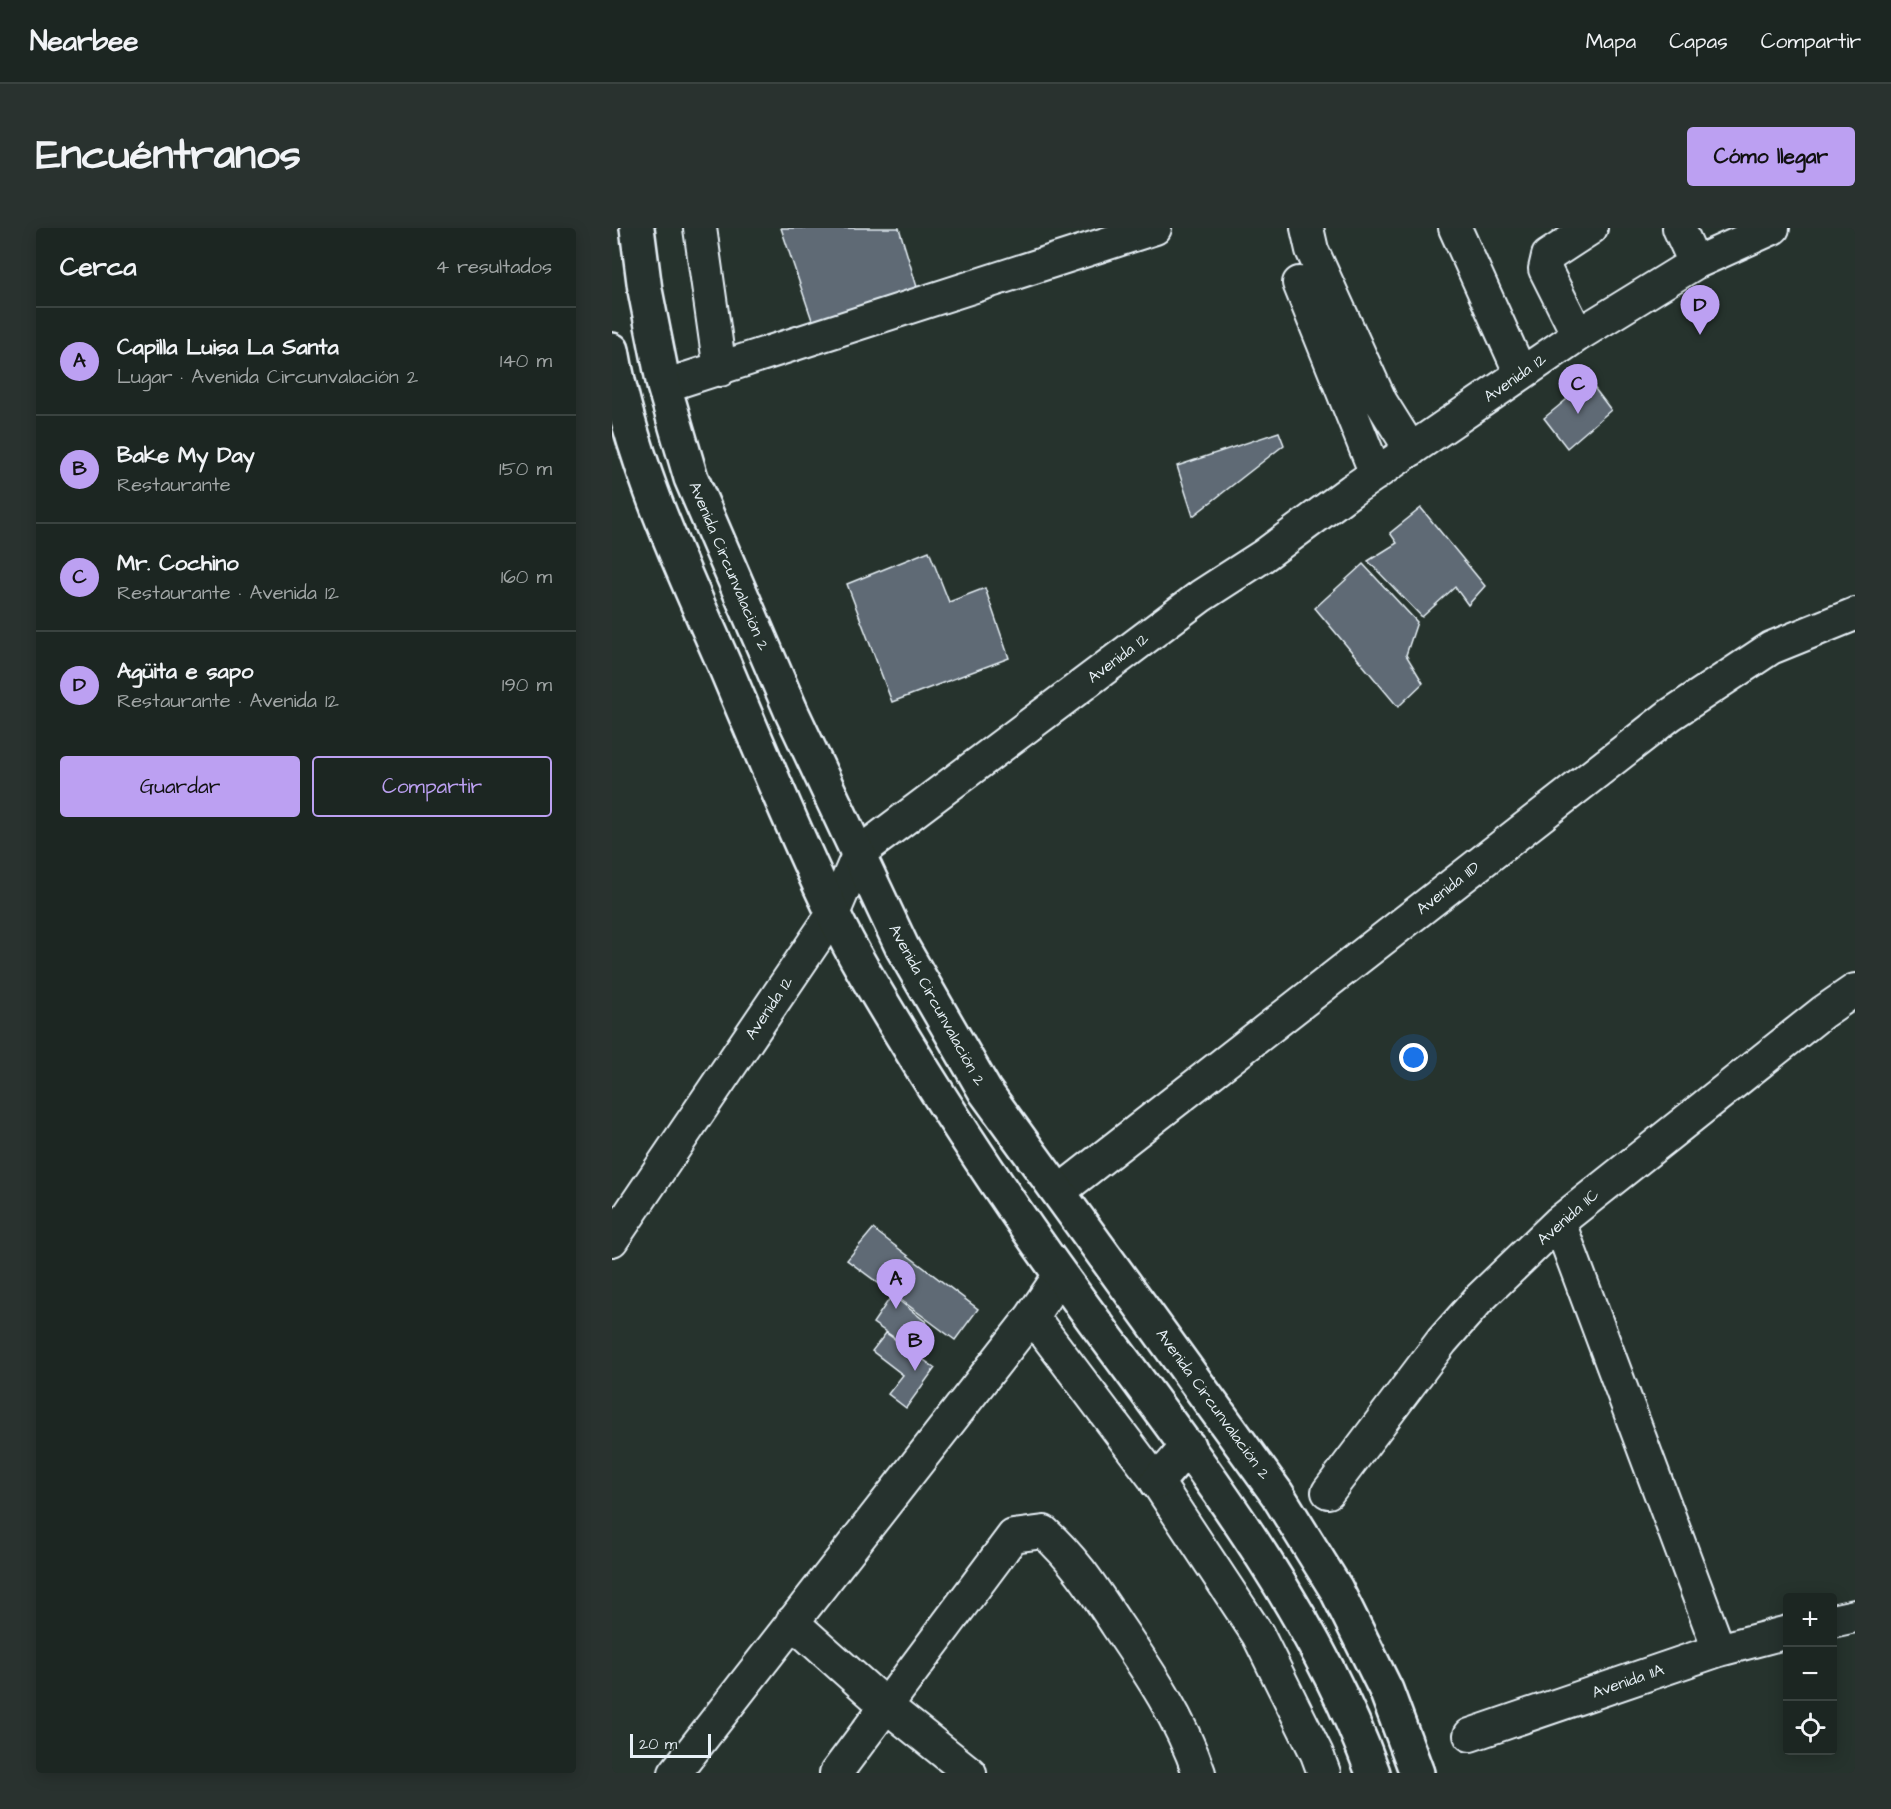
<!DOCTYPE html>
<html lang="es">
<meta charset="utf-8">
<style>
:root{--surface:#1c2622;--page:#29322f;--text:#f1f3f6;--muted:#a0a5a5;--line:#3a4340;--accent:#bca0f2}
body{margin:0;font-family:"Architects Daughter",sans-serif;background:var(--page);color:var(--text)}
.controls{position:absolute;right:18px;bottom:18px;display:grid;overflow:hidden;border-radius:6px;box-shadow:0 3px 15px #0003}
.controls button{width:54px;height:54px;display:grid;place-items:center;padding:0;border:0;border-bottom:2px solid var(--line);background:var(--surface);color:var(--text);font:30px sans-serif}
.scale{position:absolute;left:18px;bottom:15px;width:81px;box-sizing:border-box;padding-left:6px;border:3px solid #e8f1f8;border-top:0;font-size:16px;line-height:21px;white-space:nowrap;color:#e8f1f8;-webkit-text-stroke:4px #26332d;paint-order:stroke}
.you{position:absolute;left:802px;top:830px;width:21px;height:21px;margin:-15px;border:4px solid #fff;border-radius:50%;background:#1a73e8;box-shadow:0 0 0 9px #1a73e833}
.badge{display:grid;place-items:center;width:39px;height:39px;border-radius:50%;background:var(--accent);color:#111;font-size:20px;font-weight:700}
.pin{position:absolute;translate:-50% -50px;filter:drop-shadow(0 2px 3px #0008)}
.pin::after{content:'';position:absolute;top:32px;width:21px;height:18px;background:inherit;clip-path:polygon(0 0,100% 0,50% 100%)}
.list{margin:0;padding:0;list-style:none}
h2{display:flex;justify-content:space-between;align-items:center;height:78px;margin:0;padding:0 24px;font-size:26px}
h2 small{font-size:20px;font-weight:400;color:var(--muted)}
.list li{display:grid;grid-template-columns:39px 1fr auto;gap:18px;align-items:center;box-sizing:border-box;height:108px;padding:0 24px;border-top:2px solid var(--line)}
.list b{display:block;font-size:22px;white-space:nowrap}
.list p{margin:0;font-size:20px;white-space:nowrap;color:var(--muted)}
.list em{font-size:20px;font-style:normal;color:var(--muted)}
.actions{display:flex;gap:12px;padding:18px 24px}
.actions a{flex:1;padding:14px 0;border:2px solid var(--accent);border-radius:6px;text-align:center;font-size:21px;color:var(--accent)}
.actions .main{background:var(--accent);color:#111}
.icon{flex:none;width:33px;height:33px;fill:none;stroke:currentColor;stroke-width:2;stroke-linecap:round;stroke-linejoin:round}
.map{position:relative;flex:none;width:1243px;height:1545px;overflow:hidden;border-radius:6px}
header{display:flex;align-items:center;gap:36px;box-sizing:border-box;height:84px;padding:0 30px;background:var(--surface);border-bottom:2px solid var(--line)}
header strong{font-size:28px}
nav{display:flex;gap:33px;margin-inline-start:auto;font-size:21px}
.intro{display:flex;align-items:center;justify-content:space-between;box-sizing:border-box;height:144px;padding:0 36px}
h1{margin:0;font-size:42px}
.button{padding:15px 27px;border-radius:6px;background:var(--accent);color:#111;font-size:21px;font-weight:700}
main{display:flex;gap:36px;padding:0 36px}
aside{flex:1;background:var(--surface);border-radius:6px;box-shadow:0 3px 15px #0003}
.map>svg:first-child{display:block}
.building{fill:#5e6b75;stroke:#e8f1f8;stroke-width:1.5}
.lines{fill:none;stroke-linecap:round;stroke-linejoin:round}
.minor-casing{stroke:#e8f1f8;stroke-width:36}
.major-casing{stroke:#e8f1f8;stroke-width:38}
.minor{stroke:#26332d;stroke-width:32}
.major{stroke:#26332d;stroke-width:33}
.labels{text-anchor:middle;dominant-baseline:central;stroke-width:4.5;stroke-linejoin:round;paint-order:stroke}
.street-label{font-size:16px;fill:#e8f1f8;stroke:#26332d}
</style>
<header>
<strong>Nearbee</strong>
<nav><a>Mapa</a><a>Capas</a><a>Compartir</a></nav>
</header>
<div class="intro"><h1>Encuéntranos</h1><a class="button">Cómo llegar</a></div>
<main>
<aside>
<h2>Cerca<small>4 resultados</small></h2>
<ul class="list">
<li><span class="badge">A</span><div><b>Capilla Luisa La Santa</b><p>Lugar · Avenida Circunvalación 2</p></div><em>140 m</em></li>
<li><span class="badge">B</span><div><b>Bake My Day</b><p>Restaurante</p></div><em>150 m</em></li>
<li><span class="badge">C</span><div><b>Mr. Cochino</b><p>Restaurante · Avenida 12</p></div><em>160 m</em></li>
<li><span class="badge">D</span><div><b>Agüita e sapo</b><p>Restaurante · Avenida 12</p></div><em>190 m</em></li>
</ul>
<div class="actions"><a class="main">Guardar</a><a>Compartir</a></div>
</aside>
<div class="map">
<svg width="1243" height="1545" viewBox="0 0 1243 1545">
<rect width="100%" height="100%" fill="#26332d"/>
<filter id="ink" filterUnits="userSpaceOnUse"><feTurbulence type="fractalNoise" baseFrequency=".0167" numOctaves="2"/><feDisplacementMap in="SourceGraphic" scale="12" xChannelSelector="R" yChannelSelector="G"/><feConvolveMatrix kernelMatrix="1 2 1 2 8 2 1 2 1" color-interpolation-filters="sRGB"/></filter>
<g filter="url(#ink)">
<!-- building -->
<path class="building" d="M169 0H287L305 59 202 98Z
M977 153 999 182 955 220 932 190Z
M667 204 672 217 581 288 565 238Z
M809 280 873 358 856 377 843 359 810 389 756 333 785 315 778 305Z
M317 323 337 374 373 360 397 430 280 474 235 356Z
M751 336 805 394 794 427 811 455 786 479 703 380Z
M261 1001 366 1081 343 1112 235 1032Z
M280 1067 314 1094 296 1119 261 1095Z
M274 1105 323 1140 294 1180 276 1166 291 1147 260 1123Z"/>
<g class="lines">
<defs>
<path id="minor" d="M88 0 108 142
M695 0 700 22 769 174 799 222
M843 0 909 146
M1067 0 1083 35
M687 55 764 246
M966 107 933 41 936 28 979 0
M52 158 543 0
M448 963 1058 487 1159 420 1243 386
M947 994 1107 1422
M0 1012 221 686 247 625 589 368 651 328 740 262 966 107 1083 35 1161 0
M420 1088 545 1254 646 1407 705 1526 712 1545
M716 1264 830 1113 868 1070 947 994 1211 784 1243 762
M1220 1393 1243 1388
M180 1394 273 1477 358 1545
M858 1507 1107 1422 1176 1404
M63 1545 420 1088 448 1047
M224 1545 401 1308 432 1304C464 1333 481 1361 505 1397 537 1444 569 1491 587 1545"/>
<path id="major" d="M25 0 33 62 52 158 79 250 180 485 290 719 373 863 665 1266 724 1361 774 1462 805 1545
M0 122C19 233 68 335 112 436 147 519 181 602 220 683 244 734 276 784 305 832 351 906 399 979 450 1049 563 1206 694 1361 761 1545
M545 1254 576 1218"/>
</defs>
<!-- minor casing -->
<use href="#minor" class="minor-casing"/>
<!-- major casing -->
<use href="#major" class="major-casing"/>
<!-- minor -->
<use href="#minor" class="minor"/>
<!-- major -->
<use href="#major" class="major"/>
</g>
</g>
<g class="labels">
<!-- street labels -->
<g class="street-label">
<text transform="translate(903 150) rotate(-35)">Avenida 12</text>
<text transform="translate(117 338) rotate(67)">Avenida Circunvalación 2</text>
<text transform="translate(506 430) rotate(-37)">Avenida 12</text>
<text transform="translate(836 660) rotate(-38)">Avenida 11D</text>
<text transform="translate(325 777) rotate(61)">Avenida Circunvalación 2</text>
<text transform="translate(157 780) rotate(-56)">Avenida 12</text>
<text transform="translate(956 989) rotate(-41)">Avenida 11C</text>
<text transform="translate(601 1176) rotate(54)">Avenida Circunvalación 2</text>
<text transform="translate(1016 1453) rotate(-19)">Avenida 11A</text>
</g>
</g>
</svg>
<div class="controls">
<button>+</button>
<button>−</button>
<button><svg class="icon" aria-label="locate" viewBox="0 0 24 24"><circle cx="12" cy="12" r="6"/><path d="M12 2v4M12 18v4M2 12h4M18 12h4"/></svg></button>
</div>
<div class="scale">20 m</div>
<div class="you"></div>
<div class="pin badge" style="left:284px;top:1081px">A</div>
<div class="pin badge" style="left:303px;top:1143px">B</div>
<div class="pin badge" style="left:966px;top:186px">C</div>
<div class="pin badge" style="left:1088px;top:107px">D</div>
</div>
</main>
